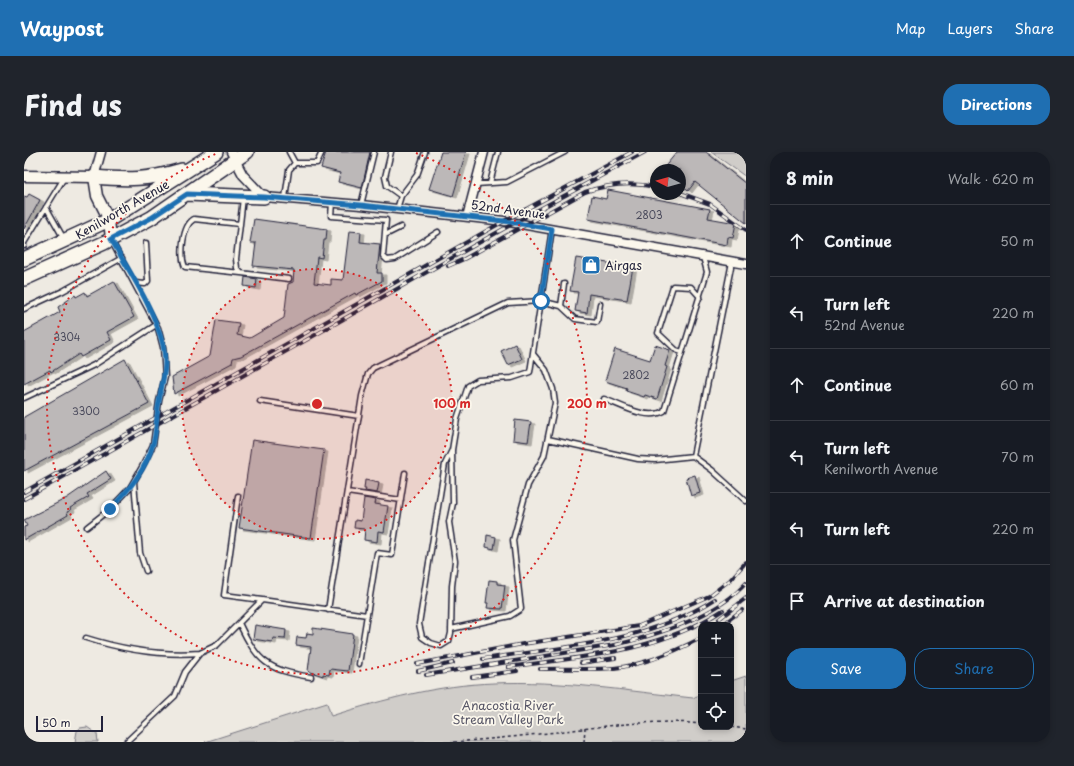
<!DOCTYPE html>
<meta charset="utf-8">
<style>
:root{--surface:#171b24;--page:#20242c;--text:#f1f3f6;--muted:#9ea1a6;--line:#363941;--accent:#1f6fb2}
body{margin:0;font-family:"Playpen Sans",sans-serif;background:var(--page);color:var(--text)}
.controls{position:absolute;right:12px;bottom:12px;display:grid;overflow:hidden;border-radius:8px;box-shadow:0 2px 6px #0003}
.controls button{width:36px;height:36px;display:grid;place-items:center;padding:0;border:0;border-bottom:1px solid var(--line);background:var(--surface);color:var(--text);font:20px sans-serif}
.compass{position:absolute;left:626px;top:12px;width:36px;height:36px;border-radius:50%;background:var(--surface);box-shadow:0 2px 6px #0003;rotate:276deg}
.scale{position:absolute;left:12px;bottom:10px;width:67px;box-sizing:border-box;padding-left:4px;border:2px solid #22223b;border-top:0;font-size:11px;line-height:14px;white-space:nowrap;color:#22223b;-webkit-text-stroke:3px #fbf7ec;paint-order:stroke}
.stop{position:absolute;width:12px;height:12px;margin:-9px;border:3px solid #1f6fb2;border-radius:50%;background:#fff}
.stop.end{background:#1f6fb2;border-color:#fff;box-shadow:0 1px 4px #0008}
.list{margin:0;padding:0;list-style:none}
h2{display:flex;justify-content:space-between;align-items:center;height:52px;margin:0;padding:0 16px;font-size:17px}
h2 small{font-size:13px;font-weight:400;color:var(--muted)}
.list li{display:grid;grid-template-columns:26px 1fr auto;gap:12px;align-items:center;box-sizing:border-box;height:72px;padding:0 16px;border-top:1px solid var(--line)}
.list b{display:block;font-size:15px;white-space:nowrap}
.list p{margin:0;font-size:13px;white-space:nowrap;color:var(--muted)}
.list em{font-size:13px;font-style:normal;color:var(--muted)}
.actions{display:flex;gap:8px;padding:12px 16px}
.actions a{flex:1;padding:9px 0;border:1px solid var(--accent);border-radius:16px;text-align:center;font-size:14px;color:var(--accent)}
.actions .main{background:var(--accent);color:#fff}
.icon{flex:none;width:22px;height:22px;fill:none;stroke:currentColor;stroke-width:2;stroke-linecap:round;stroke-linejoin:round}
.map{position:relative;flex:none;width:722px;height:590px;overflow:hidden;border-radius:16px}
header{display:flex;align-items:center;gap:24px;box-sizing:border-box;height:56px;padding:0 20px;background:var(--accent);color:#fff}
header strong{font-size:19px}
nav{display:flex;gap:22px;margin-inline-start:auto;font-size:14px}
.intro{display:flex;align-items:center;justify-content:space-between;box-sizing:border-box;height:96px;padding:0 24px}
h1{margin:0;font-size:28px}
.button{padding:10px 18px;border-radius:16px;background:var(--accent);color:#fff;font-size:14px;font-weight:700}
main{display:flex;gap:24px;padding:0 24px}
aside{flex:1;background:var(--surface);border-radius:16px;box-shadow:0 2px 6px #0003}
.map>svg:first-child{display:block}
.green{fill:#d0cdc9;stroke:#797882}
.building{fill:#bcb8b8;stroke:#22223b;filter:url(#shadow)}
.lines{fill:none;stroke-linecap:round;stroke-linejoin:round}
.service-casing{stroke:#22223b;stroke-width:7}
.minor-casing{stroke:#22223b;stroke-width:11}
.tertiary-casing{stroke:#22223b;stroke-width:13}
.primary-casing{stroke:#22223b;stroke-width:16}
.path{stroke:#22223b;stroke-width:1.5;stroke-dasharray:3 3;stroke-linecap:butt}
.service{stroke:#fbf7ec;stroke-width:4}
.minor{stroke:#fbf7ec;stroke-width:8}
.tertiary{stroke:#fbf7ec;stroke-width:10}
.primary{stroke:#fbf7ec;stroke-width:13}
.rail-casing{stroke:#22223b;stroke-width:4}
.rail{stroke:#fbf7ec;stroke-width:2.5;stroke-dasharray:8;stroke-linecap:butt}
.route{stroke:#1f6fb2;stroke-width:5}
.ring{fill:none;stroke:#d62828;stroke-width:2;stroke-dasharray:2 4}
.labels{text-anchor:middle;dominant-baseline:central;stroke-width:3.5;stroke-linejoin:round;paint-order:stroke}
.number-label{font-size:10px;fill:#48485a}
.street-label{font-size:12px;fill:#22223b;stroke:#fbf7ec}
.poi-label{font-size:12px;fill:#22223b;stroke:#fbf7ec;text-anchor:start}
.park-label{font-size:12px;fill:#565566;stroke:#fbf7ec}
.centre{fill:#d62828;stroke:#fbf7ec;stroke-width:2}
.ring-label{font-size:12px;text-anchor:middle;font-weight:bold;fill:#d62828;stroke:#fbf7ec;stroke-width:3.5;stroke-linejoin:round;paint-order:stroke}
</style>
<header>
<strong>Waypost</strong>
<nav><a>Map</a><a>Layers</a><a>Share</a></nav>
</header>
<div class="intro"><h1>Find us</h1><a class="button">Directions</a></div>
<main>
<div class="map">
<svg width="722" height="590" viewBox="0 0 722 590">
<defs>
<filter id="shadow"><feDropShadow dx="4" dy="2" stdDeviation="0" flood-color="#0004"/></filter>
</defs>
<rect width="100%" height="100%" fill="#eeeae2"/>
<filter id="ink" filterUnits="userSpaceOnUse"><feTurbulence type="fractalNoise" baseFrequency=".025" numOctaves="2"/><feDisplacementMap in="SourceGraphic" scale="8" xChannelSelector="R" yChannelSelector="G"/><feConvolveMatrix kernelMatrix="1 2 1 2 8 2 1 2 1" color-interpolation-filters="sRGB"/></filter>
<g filter="url(#ink)">
<!-- green -->
<path class="green" d="M687 0H722V25Z
M722 524V590H181L303 551 307 564C361 547 414 533 470 531 536 528 603 539 669 546L677 542V575H707V529Z
M63 575 73 582 74 590H51L53 579 56 576Z"/>
<!-- building -->
<path class="building" d="M302 0H346L338 36 314 30 316 21 297 16Z
M417 0H442L429 44 405 37Z
M653 0H682L722 32V71L671 30 664 39 656 32V18H638Z
M584 38 686 57 684 66 712 71 709 86 704 85 703 93 564 67 568 44 582 47Z
M5 42 16 48 0 77V44L3 45Z
M230 67 303 77 302 88H300L298 106 293 105 290 131 307 133V127L319 128 325 79 337 80 336 90 356 92 353 121H358V129L332 143 331 141 217 204 209 206 208 211 150 242 148 225 186 204 192 168 215 171 213 183 226 186 260 166 264 132 269 130 270 118 229 114 232 91H226Z
M552 106 609 115 603 148 565 142 563 161 551 159 554 140 546 139Z
M221 125 233 127 232 136 220 134Z
M90 129 110 165 83 180 87 188 57 205 55 202 27 220 26 218 0 232V180L36 160 34 155 51 143 52 145 61 140 63 144Z
M491 192 498 207 484 213 477 199Z
M631 193 646 198 641 214 643 215 633 247 621 243 620 245 602 239 603 236 581 229 591 197 626 208Z
M101 207 125 252 0 319V265Z
M491 268 507 270 504 290 489 288Z
M228 288 300 298 287 386 215 376Z
M82 319 87 327 63 342 65 345 46 356 47 358 43 360 44 363 0 388V375L3 374 0 368 43 346Z
M671 323 676 341 667 344 662 326Z
M341 328 355 331 353 341 341 339 342 337H340Z
M340 346 352 348 351 352 364 354 360 380 354 379 353 390 340 388 341 377 330 376 331 368 337 369Z
M463 383 472 385 470 397 462 395Z
M465 428 473 429V432L481 433 478 457 463 456 464 451H462Z
M231 473 262 478 261 487 249 486 248 490 229 487Z
M289 476 329 482 324 519 306 517 305 523 299 522V524L284 519 287 495 272 493 273 485 282 486 283 481 289 482Z"/>
<g class="lines">
<defs>
<path id="service" d="M265 0 271 11
M367 0 361 25 363 34 377 44
M466 31 474 0
M452 32 483 30 541 0
M219 46 212 107 213 116 217 121 265 127
M261 46 265 18 271 11H293L298 0
M308 51 307 64 362 68 359 104 363 108 371 107 414 80
M337 53 350 0
M22 55 40 87
M373 57 377 44 393 23 401 0
M216 72 170 67C158 74 156 103 161 115L217 121
M361 83 377 75
M0 94V91L40 26
M111 131 121 132 124 129 122 91
M537 154 540 132
M0 157 39 139 98 106
M658 200 652 198 634 181 649 134 667 135 676 145
M0 246 70 213 132 173
M580 247C597 253 623 269 640 259L683 120 679 105
M236 249 335 264
M524 287 614 307 631 308 669 304 688 318 722 349
M428 298 421 312 395 472 398 485 407 491 417 494 425 489 427 481 428 434 431 409 425 370 429 351 428 298 433 267 444 234 454 228 488 226 506 220 528 77
M669 304 708 110
M110 330 116 401 122 419
M323 340 377 348
M214 344 200 443 238 448
M63 375 86 357 106 336 118 315 129 293 135 249 141 225 139 195 134 176 88 90
M304 458 338 244 344 222 349 216 484 151 517 149 537 154 551 167 573 170 576 152
M215 471C234 511 244 518 287 525
M427 477 486 464 497 457 489 388 504 333 520 304 531 251 529 237 522 218 509 202
M62 486C100 498 137 504 176 501
M335 512 353 401 368 403 381 321
M102 590 151 544 161 520 176 501 193 493 238 448 343 463"/>
<path id="minor" d="M207 0 219 23 240 45 337 53 480 69 722 112
M70 25 77 0
M443 65 460 0"/>
<path id="tertiary" d="M0 24 70 25 73 44 85 68 87 87"/>
<path id="primary" d="M70 25C104 28 124 28 158 18
M163 42 240 45
M0 107 85 68 192 0
M0 127 80 91 127 66 223 0"/>
</defs>
<!-- service casing -->
<use href="#service" class="service-casing"/>
<!-- minor casing -->
<use href="#minor" class="minor-casing"/>
<!-- tertiary casing -->
<use href="#tertiary" class="tertiary-casing"/>
<!-- primary casing -->
<use href="#primary" class="primary-casing"/>
<!-- path -->
<path class="path" d="M707 575 722 577
M430 590C470 587 509 583 549 578 591 573 634 567 677 572
M560 590 561 576"/>
<!-- service -->
<use href="#service" class="service"/>
<!-- minor -->
<use href="#minor" class="minor"/>
<!-- tertiary -->
<use href="#tertiary" class="tertiary"/>
<!-- primary -->
<use href="#primary" class="primary"/>
<defs>
<path id="rail" d="M656 41 686 52 722 78
M424 114 440 107 561 40C584 32 608 30 632 35
M0 340 480 69 608 0
M0 347 490 71 621 0
M695 467 722 446
M698 473 718 458
M459 507C537 495 623 491 691 447
M557 511 591 506
M393 512 499 492 615 474 685 444 706 428 722 410
M484 515C558 505 635 500 699 458
M516 517C540 516 566 518 590 516 620 513 650 500 677 486
M394 519 429 511
M402 523 591 493C633 483 693 464 722 431
M448 525 493 519"/>
</defs>
<!-- rail casing -->
<use href="#rail" class="rail-casing"/>
<!-- rail -->
<use href="#rail" class="rail"/>
</g>
</g>
<g class="lines" filter="url(#ink)">
<!-- route -->
<path class="route" d="M86 357C104 339 122 318 129 292 133 279 132 264 135 250 138 230 144 215 139 193 130 156 106 121 87 87L127 66 163 42 240 45 337 53 480 69 528 77 517 149"/>
</g>
<!-- distance rings -->
<circle cx="293" cy="252" r="135" fill="#d62828" fill-opacity=".12"/>
<g class="ring">
<circle cx="293" cy="252" r="135"/>
<path d="M392 1A270 270 0 1 1 194 1"/>
</g>
<!-- icons -->
<defs>
<symbol id="shop-square" viewBox="-11 -11 22 22"><rect x="-9" y="-9" width="18" height="18" rx="4" fill="#1f6fb2" stroke="#fbf7ec"/><path d="M-5-2.5h2.3a2.7 3.5 0 0 1 5.4 0H5L5.5 6h-11ZM-1.5-2.5h3a1.5 2.3 0 0 0-3 0Z" fill="#fff"/></symbol>
</defs>
<g fill-rule="evenodd">
<use href="#shop-square" x="556" y="102" width="22" height="22"/>
</g>
<g class="labels">
<!-- number labels -->
<g class="number-label">
<text x="625" y="62">2803</text>
<text x="43" y="184">3304</text>
<text x="612" y="222">2802</text>
<text x="62" y="258">3300</text>
</g>
<!-- street labels -->
<g class="street-label">
<text transform="translate(98 57) rotate(-30)">Kenilworth Avenue</text>
<text transform="translate(484 57) rotate(8)">52nd Avenue</text>
</g>
<!-- poi labels -->
<g class="poi-label">
<text x="581" y="113">Airgas</text>
</g>
<!-- park labels -->
<g class="park-label">
<text x="484" y="553">Anacostia River<tspan x="484" dy="14">Stream Valley Park</tspan></text>
</g>
</g>
<circle cx="293" cy="252" r="6" class="centre"/>
<g class="ring-label">
<text x="428" y="256">100 m</text>
<text x="563" y="256">200 m</text>
</g>
</svg>
<div class="controls">
<button>+</button>
<button>−</button>
<button><svg class="icon" aria-label="locate" viewBox="0 0 24 24"><circle cx="12" cy="12" r="6"/><path d="M12 2v4M12 18v4M2 12h4M18 12h4"/></svg></button>
</div>
<svg class="compass" viewBox="-18 -18 36 36"><path d="M0-13l5 13h-10z" fill="#e53935"/><path d="M0 13l5-13h-10z" fill="#9ea1a6"/></svg>
<div class="scale">50 m</div>
<div class="stop" style="left:517px;top:149px"></div>
<div class="stop end" style="left:86px;top:357px"></div>
</div>
<aside>
<h2>8 min<small>Walk · 620 m</small></h2>
<ul class="list">
<li><svg class="icon" aria-label="ahead" viewBox="0 0 24 24"><path d="M12 20V5M6 11l6-6 6 6"/></svg><div><b>Continue</b></div><em>50 m</em></li>
<li><svg class="icon" aria-label="left" viewBox="0 0 24 24"><path d="M17 20v-9H6M10 6l-5 5 5 5"/></svg><div><b>Turn left</b><p>52nd Avenue</p></div><em>220 m</em></li>
<li><svg class="icon" aria-label="ahead" viewBox="0 0 24 24"><path d="M12 20V5M6 11l6-6 6 6"/></svg><div><b>Continue</b></div><em>60 m</em></li>
<li><svg class="icon" aria-label="left" viewBox="0 0 24 24"><path d="M17 20v-9H6M10 6l-5 5 5 5"/></svg><div><b>Turn left</b><p>Kenilworth Avenue</p></div><em>70 m</em></li>
<li><svg class="icon" aria-label="left" viewBox="0 0 24 24"><path d="M17 20v-9H6M10 6l-5 5 5 5"/></svg><div><b>Turn left</b></div><em>220 m</em></li>
<li><svg class="icon" aria-label="arrive" viewBox="0 0 24 24"><path d="M6 21V4h12l-3 4 3 4H6"/></svg><div><b>Arrive at destination</b></div></li>
</ul>
<div class="actions"><a class="main">Save</a><a>Share</a></div>
</aside>
</main>
